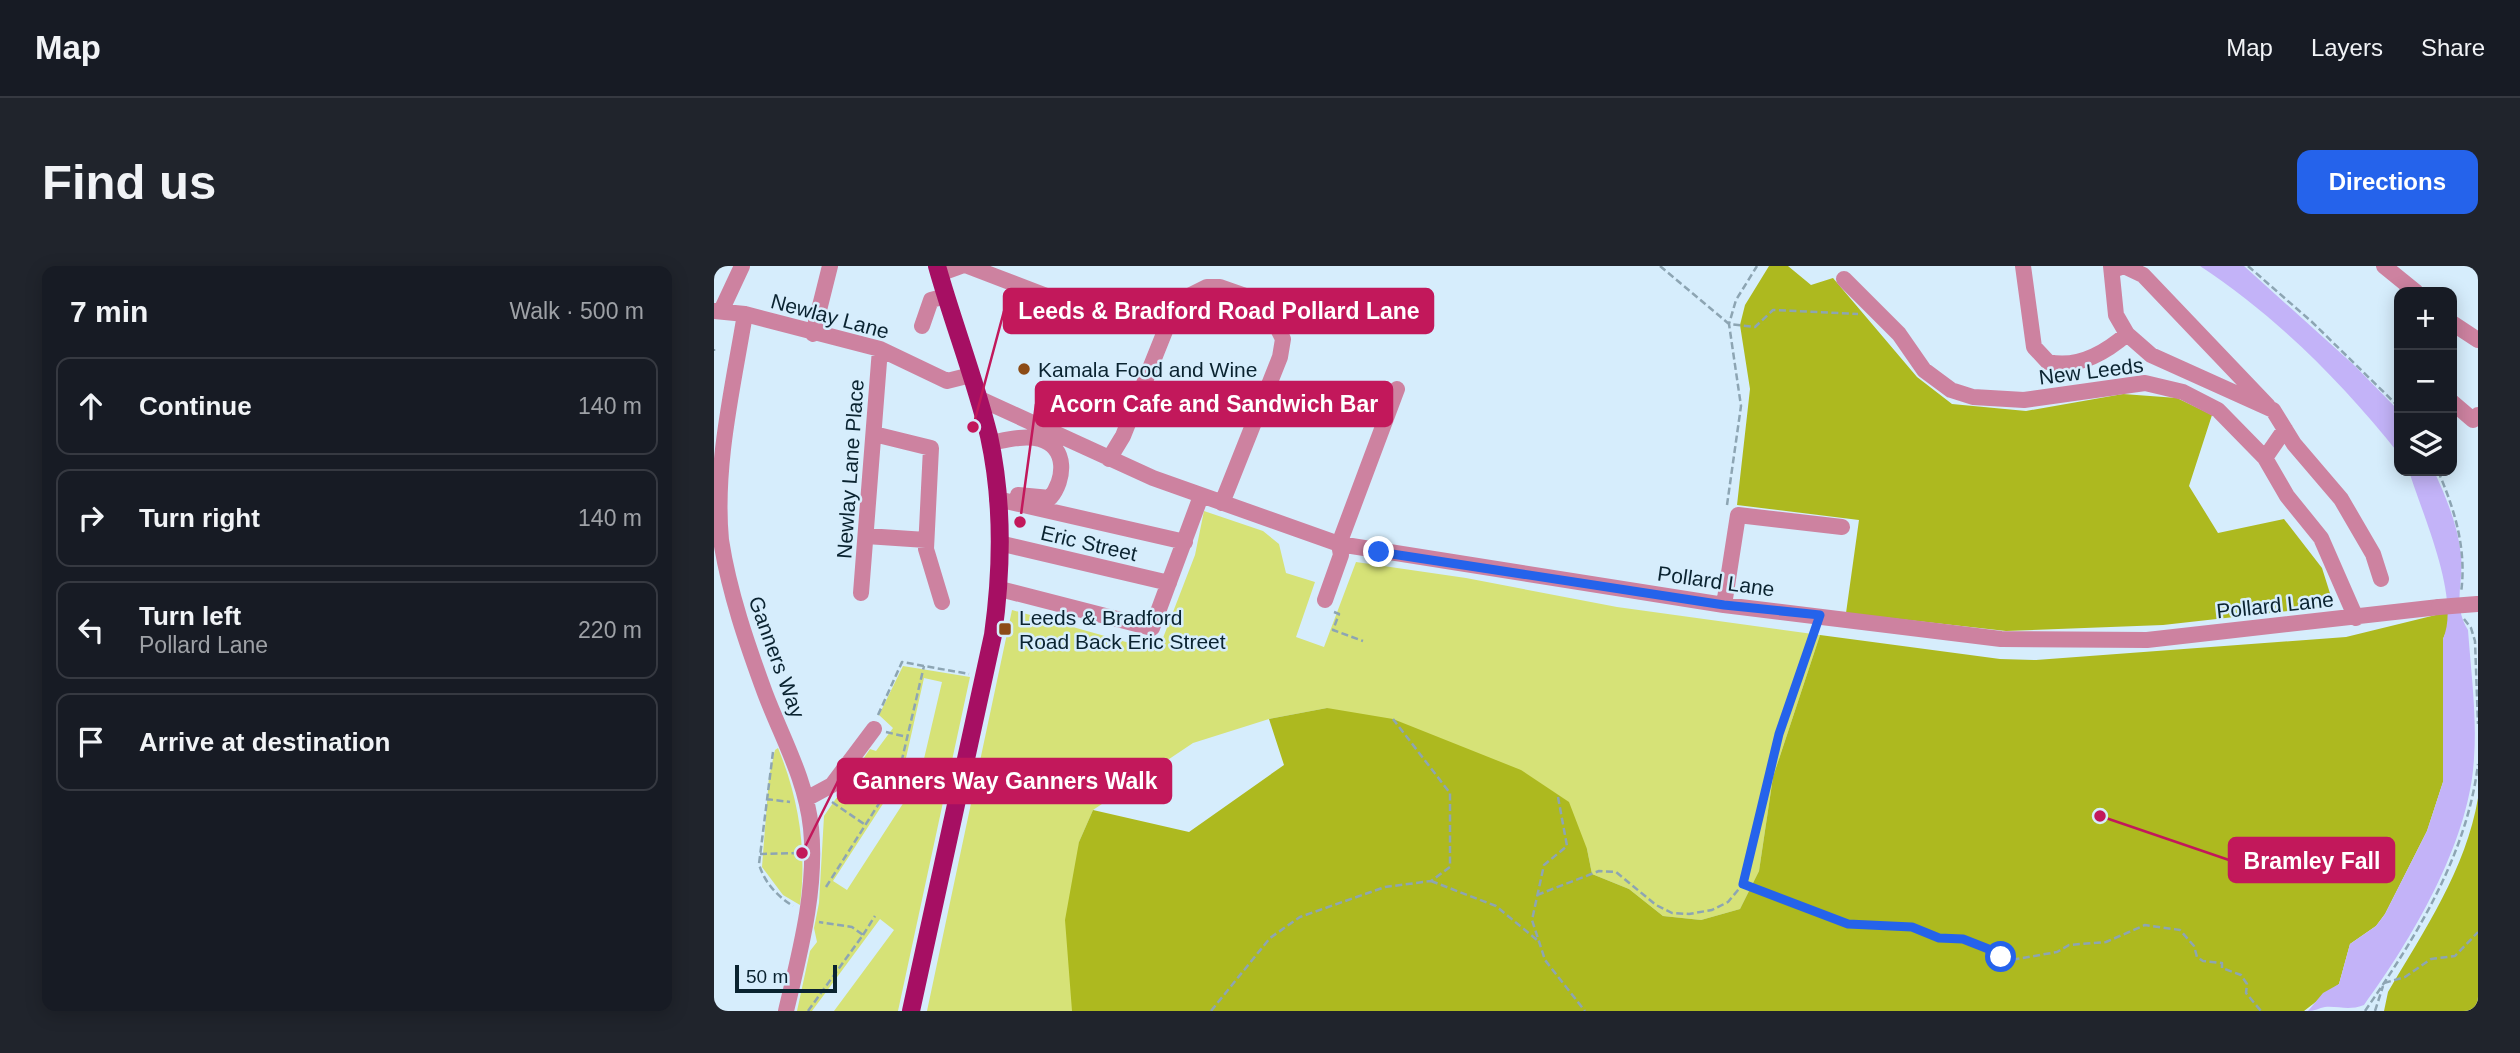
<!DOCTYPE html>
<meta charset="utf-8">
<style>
:root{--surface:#171b24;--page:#20242c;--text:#f1f3f6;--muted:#9ea1a6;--line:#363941;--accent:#2563eb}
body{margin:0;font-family:Arial,sans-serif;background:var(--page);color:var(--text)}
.controls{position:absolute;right:21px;top:21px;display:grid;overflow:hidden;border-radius:14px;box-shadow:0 4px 18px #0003}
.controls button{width:63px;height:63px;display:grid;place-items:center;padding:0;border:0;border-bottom:2px solid var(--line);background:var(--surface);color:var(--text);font:35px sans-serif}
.scale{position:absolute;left:21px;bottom:18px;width:102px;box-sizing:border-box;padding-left:7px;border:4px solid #0a2330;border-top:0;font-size:19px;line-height:24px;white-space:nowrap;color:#0a2330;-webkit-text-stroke:5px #d6edfc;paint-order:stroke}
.stop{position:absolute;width:21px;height:21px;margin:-16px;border:5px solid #2563eb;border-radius:50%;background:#fff}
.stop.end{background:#2563eb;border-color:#fff;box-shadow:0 2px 7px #0008}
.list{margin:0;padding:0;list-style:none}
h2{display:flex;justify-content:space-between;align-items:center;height:91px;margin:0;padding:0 28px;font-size:30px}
h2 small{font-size:23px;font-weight:400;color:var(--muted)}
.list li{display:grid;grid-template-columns:46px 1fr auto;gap:21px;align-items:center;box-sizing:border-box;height:98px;margin:0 14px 14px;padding:0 14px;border:2px solid var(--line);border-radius:14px}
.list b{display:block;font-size:26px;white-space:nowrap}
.list p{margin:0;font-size:23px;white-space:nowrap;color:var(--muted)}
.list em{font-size:23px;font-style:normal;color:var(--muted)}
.icon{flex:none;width:38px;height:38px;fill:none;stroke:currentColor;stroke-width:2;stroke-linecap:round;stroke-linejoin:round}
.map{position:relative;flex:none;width:1764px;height:745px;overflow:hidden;border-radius:14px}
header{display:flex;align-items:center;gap:42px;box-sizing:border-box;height:98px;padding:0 35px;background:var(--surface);border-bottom:2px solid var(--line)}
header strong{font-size:33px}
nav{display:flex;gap:38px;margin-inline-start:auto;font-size:24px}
.intro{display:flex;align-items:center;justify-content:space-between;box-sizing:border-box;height:168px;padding:0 42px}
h1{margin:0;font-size:49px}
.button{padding:18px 32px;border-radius:14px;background:var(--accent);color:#fff;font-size:24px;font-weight:700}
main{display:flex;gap:42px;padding:0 42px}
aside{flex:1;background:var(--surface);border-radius:14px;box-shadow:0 4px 18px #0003}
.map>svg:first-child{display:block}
.green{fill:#d6e277;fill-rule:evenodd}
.forest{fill:#adb91f}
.water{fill:#c3b3f8}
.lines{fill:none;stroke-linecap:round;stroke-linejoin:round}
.path{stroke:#8da5b3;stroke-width:2.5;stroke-dasharray:7 3.5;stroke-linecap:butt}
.minor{stroke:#cd82a0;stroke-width:16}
.major{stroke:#a60f63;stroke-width:18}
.minor-bridge{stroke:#cd82a0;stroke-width:16}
.route{stroke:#2563eb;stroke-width:9}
.poi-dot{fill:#8c4b16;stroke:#d6edfc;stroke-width:2.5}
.labels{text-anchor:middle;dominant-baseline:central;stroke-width:5;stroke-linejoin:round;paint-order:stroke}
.street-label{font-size:21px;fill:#0a2330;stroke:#d6edfc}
.poi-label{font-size:21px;fill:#0a2330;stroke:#d6edfc;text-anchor:start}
.leader{fill:none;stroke:#c2185b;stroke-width:2.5}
.callout-dot{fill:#c2185b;stroke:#d6edfc;stroke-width:2.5}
.callout{fill:#c2185b;stroke:#c2185b;stroke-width:2.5}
.callout-label{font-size:23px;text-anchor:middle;font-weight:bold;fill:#fff}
</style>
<header>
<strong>Map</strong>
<nav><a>Map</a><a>Layers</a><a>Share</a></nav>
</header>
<div class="intro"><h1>Find us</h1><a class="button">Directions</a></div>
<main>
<aside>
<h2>7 min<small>Walk · 500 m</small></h2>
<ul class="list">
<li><svg class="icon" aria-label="ahead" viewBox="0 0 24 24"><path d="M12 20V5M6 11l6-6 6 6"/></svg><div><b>Continue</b></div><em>140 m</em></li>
<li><svg class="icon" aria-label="right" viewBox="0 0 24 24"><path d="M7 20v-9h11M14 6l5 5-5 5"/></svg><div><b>Turn right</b></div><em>140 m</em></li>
<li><svg class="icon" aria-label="left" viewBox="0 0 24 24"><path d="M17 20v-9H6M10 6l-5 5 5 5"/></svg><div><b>Turn left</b><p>Pollard Lane</p></div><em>220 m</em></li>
<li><svg class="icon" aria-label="arrive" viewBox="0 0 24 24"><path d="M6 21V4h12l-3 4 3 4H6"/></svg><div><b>Arrive at destination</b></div></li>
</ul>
</aside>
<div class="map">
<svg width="1764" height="745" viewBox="0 0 1764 745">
<rect width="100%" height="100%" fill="#d6edfc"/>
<!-- green -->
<path class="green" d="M490 245 549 265 565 278 572 307 601 316 582 371 610 381 642 296 752 312 903 341 1106 369 1059 511 1045 605 1026 643 987 654 949 650 915 623 878 608 873 583 613 442 555 453 479 477 379 544 365 576 358 745H213L298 344 444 385 481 289Z
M189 400 256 411 184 745H120L180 664 166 653 98 745H83L96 685 103 676 100 662 105 637 110 550 156 483 162 485 179 462 165 449ZM210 412 228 416 209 497 192 492ZM187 510 201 519 133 624 119 615Z
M64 482C85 533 93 584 86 639L69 629 48 601 55 511 61 484Z"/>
<!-- forest -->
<path class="forest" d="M1055 0H1074L1097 19 1119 12 1203 111 1238 138 1312 145 1409 128 1463 132 1498 149 1475 220 1504 267 1570 253 1608 302 1620 340 1449 359 1292 365 1132 347 1145 254 1023 239 1036 123 1026 59 1031 39Z
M1734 346 1735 359 1729 373V516L1713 565 1671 648 1662 660 1636 678 1625 718 1590 745H358L351 654 365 576 379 544 475 566 570 499 555 453 613 442 679 453 807 504 855 536 873 583 878 608 915 623 949 650 987 654 1026 643 1045 605 1059 511 1106 369 1286 393 1322 394 1632 371Z
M1764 532V745H1670L1674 726C1710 665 1752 603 1764 532Z"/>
<!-- water -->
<path class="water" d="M1486 0H1530L1641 100 1685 145V188C1629 117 1562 50 1486 0Z
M1695 205H1720C1732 231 1744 260 1747 289 1750 316 1738 339 1754 364 1757 406 1763 450 1760 492 1756 575 1698 673 1650 739 1634 745 1626 740 1611 741 1605 742 1601 745 1594 745L1609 727 1625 718 1636 678 1662 660 1671 648 1713 565 1729 516V373C1747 332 1708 248 1695 205Z"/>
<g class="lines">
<!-- path -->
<path class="path" d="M946 0 1015 58 1041 61 1059 44 1144 48
M1534 0 1598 56 1685 141
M0 83V85
M1724 205C1741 244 1753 284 1747 327
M1013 239 1027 140 1015 58 1022 34 1043 0
M620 346 625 348 619 364 649 375
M1750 353 1757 362 1761 375 1764 458
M164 449 188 396 255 408
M172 466 193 471
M59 486 45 598C50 616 63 630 79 640
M844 531 853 580 830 599 818 654 831 694 871 745
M52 533 76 536
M118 536 150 558
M46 588 84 587
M717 615 782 640 823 674
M1029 618 1134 658 1198 661 1225 672 1249 673 1297 694 1343 686 1355 679 1392 676 1431 659 1466 664 1480 680 1483 691 1489 695 1508 697V702L1527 709 1533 718 1532 727 1547 745
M112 621 185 506 210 400
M823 629 885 605 902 606 942 639 958 647 975 648 998 644 1014 636 1029 618 1065 468 1100 365
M149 669 161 650
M1670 717 1691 711 1717 693 1741 690 1764 666
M94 745 149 669 138 661 105 656
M497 745 556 672 586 651 671 621 717 615 736 601V527L679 453
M1651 745C1702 671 1753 589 1764 498
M1661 745 1669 720"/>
<!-- minor -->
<path class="minor" d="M254 0 335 31
M1309 0 1320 81 1334 96C1364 103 1391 87 1413 68
M1397 0 1402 49 1413 68 1437 89 1559 144 1580 178 1627 233 1659 288 1667 313
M1670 0 1702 26
M1399 4 1410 0 1429 9 1554 140
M225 8 247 0
M1130 13 1185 68 1210 104 1237 124 1259 131 1310 134 1431 117 1469 126 1504 144 1551 192 1573 230 1607 272 1642 352
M0 45 31 48 166 83 233 115 257 109
M7 45 28 0
M31 48C19 121 0 200 7 274 15 326 33 378 51 427 68 472 92 513 97 562 103 623 86 686 72 745
M1738 57 1764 74
M208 60 217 34 232 30
M99 68 116 0
M264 132 439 212 625 278 1010 339 1287 373 1433 374 1725 341
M1738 136 1759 154 1764 149
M160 168 217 182 212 283 228 336
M276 177C292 174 310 169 326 173 354 181 351 214 336 232L304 229
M1551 192 1571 163
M395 193 409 170 461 40 471 32 493 21H506L543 34 553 41 569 73 566 91 508 237
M283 233 471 276
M152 270 212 274
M285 277 455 317
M286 323 438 362 487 230
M147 327 166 83
M611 334 627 289 625 278 683 123
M1010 339 1024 249 1128 261
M92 533 118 519 160 463"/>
<!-- major -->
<path class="major" d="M197 745 279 369C288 304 289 234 275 170 261 113 239 57 223 0"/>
<!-- minor-bridge -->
<path class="minor-bridge" d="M1725 341 1763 338"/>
</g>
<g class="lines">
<!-- route -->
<path class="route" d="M665 286 1010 339 1106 349 1065 468 1029 618 1134 658 1198 661 1225 672 1249 673 1277 684 1287 691"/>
</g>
<!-- markers -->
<g class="poi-dot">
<circle cx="310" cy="103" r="7"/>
<rect x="284" y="356" width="14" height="14" rx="3.5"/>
</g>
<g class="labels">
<!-- street labels -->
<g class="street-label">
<text transform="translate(116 50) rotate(15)">Newlay Lane</text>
<text transform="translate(1377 105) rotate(-7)">New Leeds</text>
<text transform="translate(136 203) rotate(-86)">Newlay Lane Place</text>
<text transform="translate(375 277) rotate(13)">Eric Street</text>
<text transform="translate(1002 315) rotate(8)">Pollard Lane</text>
<text transform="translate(1561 339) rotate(-6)">Pollard Lane</text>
<text transform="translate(63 391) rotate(70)">Ganners Way</text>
</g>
<!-- poi labels -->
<g class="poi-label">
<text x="324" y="103">Kamala Food and Wine</text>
<text x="305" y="351">Leeds &amp; Bradford<tspan x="305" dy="24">Road Back Eric Street</tspan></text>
</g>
</g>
<!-- callouts -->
<path class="leader" d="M259 161L290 45M306 256L322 138M88 587L124 515M1386 550L1515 594"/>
<g class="callout-dot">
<circle cx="259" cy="161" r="7"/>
<circle cx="306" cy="256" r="7"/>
<circle cx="88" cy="587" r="7"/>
<circle cx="1386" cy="550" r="7"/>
</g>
<g class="callout">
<rect x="290" y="23" width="429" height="44" rx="7"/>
<rect x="322" y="116" width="356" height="44" rx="7"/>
<rect x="124" y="493" width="333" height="44" rx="7"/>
<rect x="1515" y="572" width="165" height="44" rx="7"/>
</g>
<g class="callout-label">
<text x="505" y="53">Leeds &amp; Bradford Road Pollard Lane</text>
<text x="500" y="146">Acorn Cafe and Sandwich Bar</text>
<text x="291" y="523">Ganners Way Ganners Walk</text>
<text x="1598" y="603">Bramley Fall</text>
</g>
</svg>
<div class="controls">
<button>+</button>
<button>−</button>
<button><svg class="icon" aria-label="layers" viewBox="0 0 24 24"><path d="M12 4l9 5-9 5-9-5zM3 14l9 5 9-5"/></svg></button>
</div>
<div class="scale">50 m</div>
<div class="stop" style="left:1287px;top:691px"></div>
<div class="stop end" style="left:665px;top:286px"></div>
</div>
</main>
